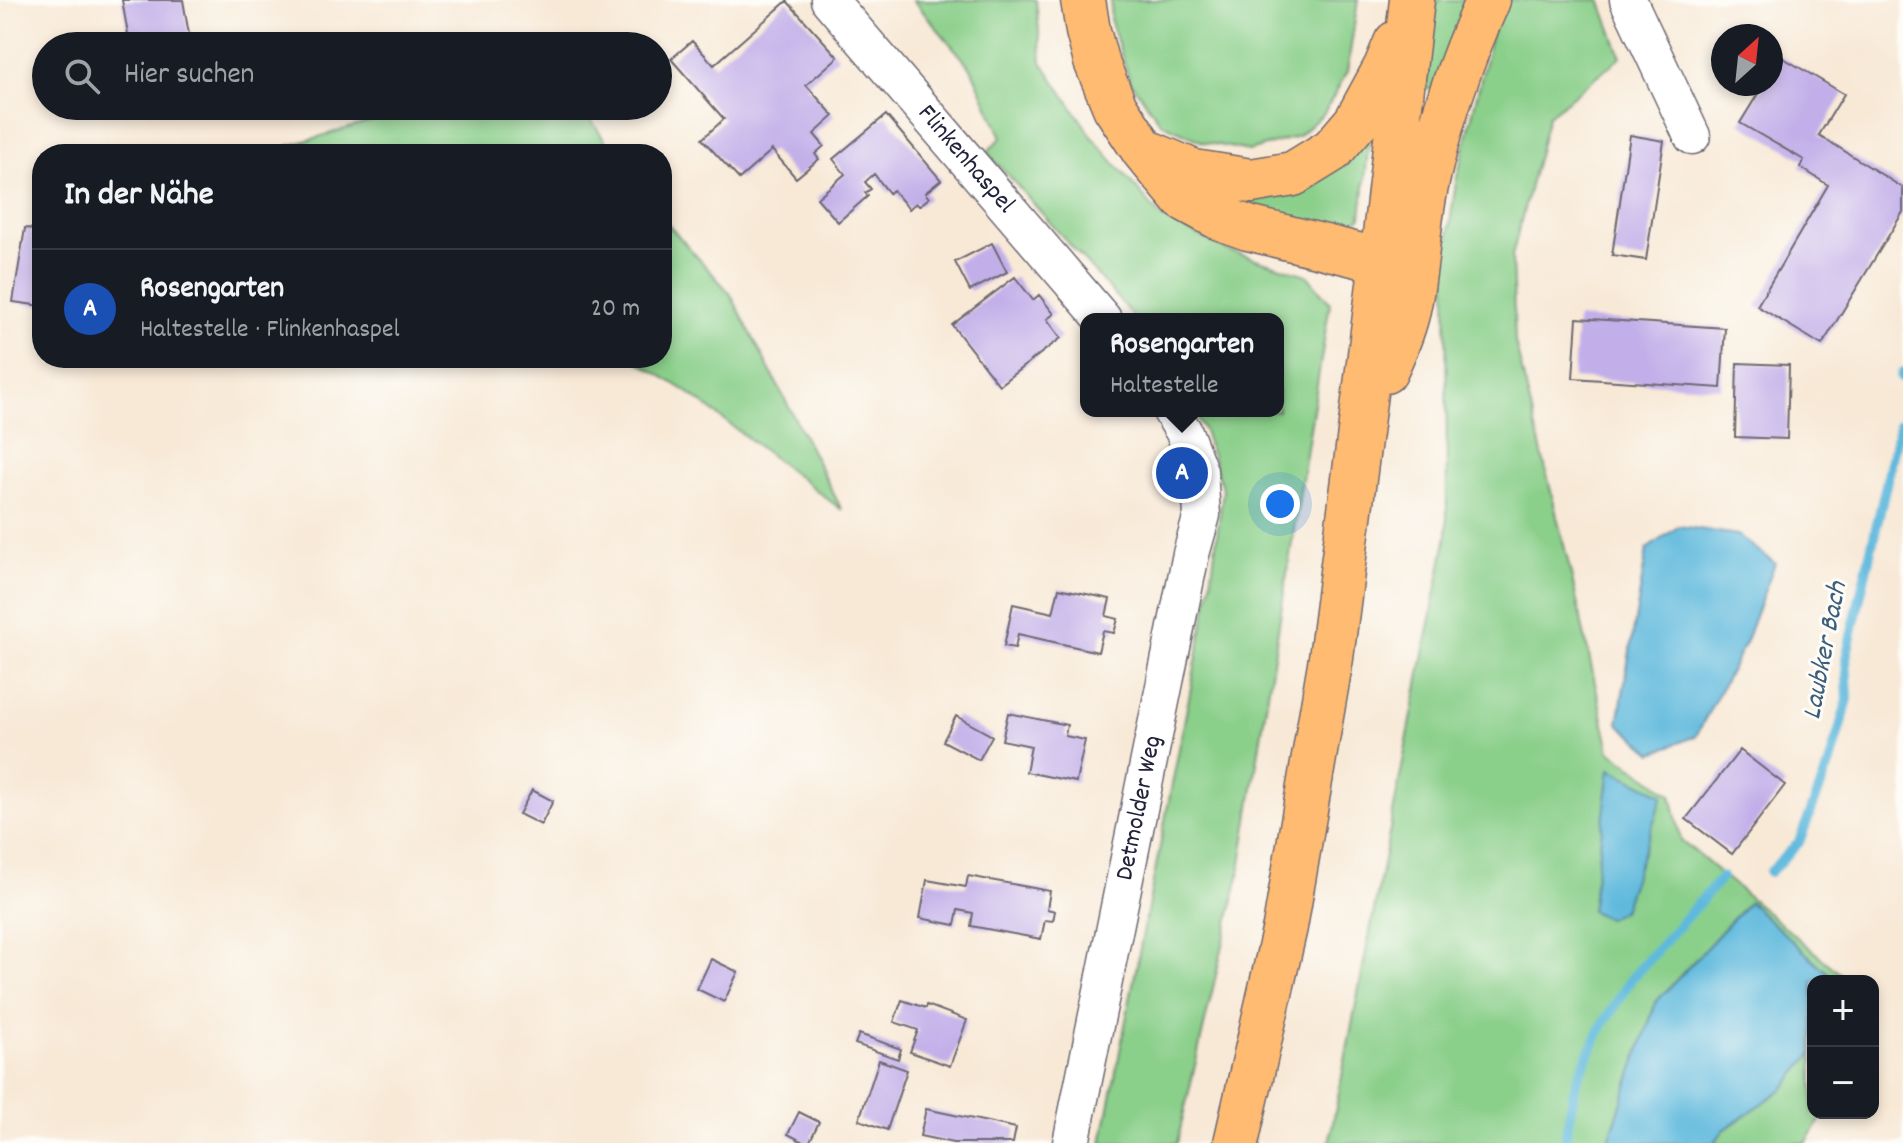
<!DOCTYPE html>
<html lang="de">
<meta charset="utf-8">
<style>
:root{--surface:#171b24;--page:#242831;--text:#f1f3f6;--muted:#9ea1a6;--line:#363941;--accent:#1f6fb2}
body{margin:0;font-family:Dekko,sans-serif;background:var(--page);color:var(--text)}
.controls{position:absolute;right:24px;bottom:24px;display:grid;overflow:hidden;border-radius:16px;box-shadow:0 4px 12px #0003}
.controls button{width:72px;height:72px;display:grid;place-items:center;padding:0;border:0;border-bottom:2px solid var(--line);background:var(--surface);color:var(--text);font:40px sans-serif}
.compass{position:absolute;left:1711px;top:24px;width:72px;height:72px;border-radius:50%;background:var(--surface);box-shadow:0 4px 12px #0003;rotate:27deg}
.you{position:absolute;left:1280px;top:504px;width:28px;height:28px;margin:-20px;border:6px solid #fff;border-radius:50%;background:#1a73e8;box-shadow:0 0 0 12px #1a73e833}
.badge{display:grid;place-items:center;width:52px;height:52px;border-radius:50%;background:var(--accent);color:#fff;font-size:26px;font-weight:700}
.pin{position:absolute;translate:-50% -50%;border:4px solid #fff;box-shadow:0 2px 8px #0006}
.popup{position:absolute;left:1080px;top:313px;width:204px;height:104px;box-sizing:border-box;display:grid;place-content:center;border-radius:16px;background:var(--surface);filter:drop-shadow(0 2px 6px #0005);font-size:26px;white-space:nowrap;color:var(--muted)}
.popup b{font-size:30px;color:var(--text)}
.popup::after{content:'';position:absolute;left:50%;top:100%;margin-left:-16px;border:16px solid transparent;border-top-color:var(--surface)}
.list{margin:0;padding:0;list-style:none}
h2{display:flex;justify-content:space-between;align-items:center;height:104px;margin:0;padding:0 32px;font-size:34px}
h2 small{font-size:26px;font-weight:400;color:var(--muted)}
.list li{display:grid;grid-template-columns:52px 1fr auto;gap:24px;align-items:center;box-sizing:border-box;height:120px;padding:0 32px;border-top:2px solid var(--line)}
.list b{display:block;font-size:30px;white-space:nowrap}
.list p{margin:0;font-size:26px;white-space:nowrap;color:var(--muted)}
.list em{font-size:26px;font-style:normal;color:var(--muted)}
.icon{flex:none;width:44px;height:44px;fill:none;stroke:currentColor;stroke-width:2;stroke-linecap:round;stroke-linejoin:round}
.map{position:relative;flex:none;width:1903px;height:1143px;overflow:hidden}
.search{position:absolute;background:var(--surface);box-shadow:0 4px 12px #0003;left:32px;top:32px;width:640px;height:88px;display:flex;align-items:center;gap:20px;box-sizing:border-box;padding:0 28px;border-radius:44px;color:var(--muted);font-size:30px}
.panel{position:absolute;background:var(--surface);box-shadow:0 4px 12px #0003;left:32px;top:144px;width:640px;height:224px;border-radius:32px}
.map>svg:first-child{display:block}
.green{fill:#8acf8a;stroke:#567862;stroke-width:2}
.water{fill:#5fb9dd;stroke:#406e8c;stroke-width:2}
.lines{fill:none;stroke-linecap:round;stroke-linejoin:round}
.stream{stroke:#5fb9dd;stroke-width:10}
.building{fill:#c2afe9}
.minor-casing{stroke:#6d6872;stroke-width:39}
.primary-casing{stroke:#6d6872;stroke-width:47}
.minor{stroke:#fff;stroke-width:36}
.primary{stroke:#ffbb71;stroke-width:44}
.labels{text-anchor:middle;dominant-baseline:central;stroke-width:6;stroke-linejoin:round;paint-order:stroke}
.street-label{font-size:26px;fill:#22223b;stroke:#fdfcf7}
.water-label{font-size:28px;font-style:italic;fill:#3a5e7c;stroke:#fdfcf7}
</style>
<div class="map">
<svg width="1903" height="1143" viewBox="0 0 1903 1143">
<rect width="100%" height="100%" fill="#fdfcf7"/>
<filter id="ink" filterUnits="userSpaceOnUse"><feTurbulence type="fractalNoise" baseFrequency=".0125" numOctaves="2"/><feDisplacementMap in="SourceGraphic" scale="16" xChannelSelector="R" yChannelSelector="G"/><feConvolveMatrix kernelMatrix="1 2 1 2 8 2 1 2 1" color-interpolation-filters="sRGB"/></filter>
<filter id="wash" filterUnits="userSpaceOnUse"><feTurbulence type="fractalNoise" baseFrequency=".006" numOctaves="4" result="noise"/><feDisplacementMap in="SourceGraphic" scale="32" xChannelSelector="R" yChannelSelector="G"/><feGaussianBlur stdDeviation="1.8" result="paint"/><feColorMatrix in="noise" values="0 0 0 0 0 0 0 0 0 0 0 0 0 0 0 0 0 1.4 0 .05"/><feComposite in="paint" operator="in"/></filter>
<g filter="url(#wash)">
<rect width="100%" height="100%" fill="#f8e9d7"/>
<!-- green -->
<path class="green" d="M913 0H1036L1042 62 1093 138 1161 217 1227 250 1307 275 1330 303 1239 876 1177 1143H1102L1210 590 1223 490 1203 428 1193 411H1278V319H1134L1129 311 987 152 1002 137 971 68Z
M1111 0H1358L1347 72 1324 113 1298 136 1249 151 1203 142 1161 123 1130 81 1110 19Z
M1437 0H1466L1438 89H1426Z
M1508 0H1600L1621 57 1548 116 1512 256 1515 342 1571 574 1610 751 1671 794 1681 840 1849 981H1837L1749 902 1656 1002 1608 1143H1329L1447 535 1446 251 1456 182 1492 33Z
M422 106H582L614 154H302L288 146Z
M1361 140 1369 141 1361 217 1337 232 1222 203Z
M662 218 730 293 842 510 686 391 632 358H662Z
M1813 1053V1113H1825L1806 1143H1714L1724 1130 1783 1089Z"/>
<!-- water -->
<path class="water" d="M1679 526 1738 535 1775 563 1745 643 1696 736 1653 753 1618 723 1647 549Z
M1610 769 1663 795 1623 910 1608 919 1591 911Z
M1749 902 1837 981H1813V1053L1783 1089 1724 1130 1714 1143H1608L1656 1002Z"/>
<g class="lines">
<!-- stream -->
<path class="stream" d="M1901 377 1903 372
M1770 872 1799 842 1829 765 1848 699 1846 658 1900 424
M1564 1143 1576 1082 1602 1026 1631 979 1722 877"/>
</g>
<g id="blocks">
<!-- building -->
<path class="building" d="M122 0H183L191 46H130Z
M787 1 838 57 806 85 834 116 814 134 824 146 815 154 819 159 796 178 772 150 739 179 702 139 724 119 671 59 692 41 714 65Z
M1780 56 1844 94 1819 135 1903 188V212L1822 345 1757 306 1828 185 1800 167 1804 160 1740 123 1764 84H1771V72Z
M886 115 941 180 925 193 929 198 919 206 916 203 909 209 893 190 889 193 874 174 865 182 871 189 865 193 868 196 838 222 817 198 845 174 833 159Z
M1630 135 1664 141 1646 260 1612 255Z
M25 228 42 230V306L13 302Z
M992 243 1007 272 970 291 955 262Z
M1015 277 1033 300 1039 295 1054 314 1047 319 1061 338 999 385 952 325Z
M1577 318 1725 328 1721 388 1573 378Z
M1737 363 1789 365 1787 439 1735 437Z
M1059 588 1110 599 1106 616 1118 619 1114 633 1103 631 1098 652 1018 634 1015 648 1004 646 1013 604 1053 613Z
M1008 713 1067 725 1065 736 1085 740 1076 782 1026 772 1031 746 1002 740Z
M956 716 992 736 979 760 943 741Z
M1740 750 1785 785 1732 854 1686 819Z
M532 790 553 801 541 825 519 814Z
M968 876 1050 891 1047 909 1055 911 1053 921 1045 920 1041 939 971 926 973 913 958 910 955 925 920 918 927 880 966 887Z
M711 959 738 972 724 1002 697 989Z
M902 1000 926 1008 927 1005 967 1020 950 1066 910 1052 918 1030 894 1022Z
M859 1034 901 1049 898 1059 855 1044Z
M879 1060 907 1070 887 1130 859 1120Z
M926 1109 1016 1128 1013 1143H953L920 1136Z
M799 1112 819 1122 809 1143H805L788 1134Z"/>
</g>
</g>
<g filter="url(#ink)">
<use href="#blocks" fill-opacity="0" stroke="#6d6872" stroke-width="2"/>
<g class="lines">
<defs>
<g id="minor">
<path id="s1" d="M829 0 1103 319"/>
<path d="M1628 0 1692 136"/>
<path id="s2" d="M1071 1143 1191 554 1202 515 1199 471 1184 432 1171 411"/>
</g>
<path id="primary" d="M1083 0 1088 31 1096 61 1115 107 1144 151 1183 198 1218 217 1248 228 1382 261
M1147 152 1194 172 1251 181 1293 174 1332 150 1356 122 1386 67 1396 43
M1385 371C1394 352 1402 334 1407 314 1417 272 1417 228 1426 186 1439 124 1462 58 1488 0
M1236 1143 1285 927 1331 658 1382 261 1412 0"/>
</defs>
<!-- minor casing -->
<use href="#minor" class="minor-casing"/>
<!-- primary casing -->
<use href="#primary" class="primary-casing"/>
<!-- minor -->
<use href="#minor" class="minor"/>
<!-- primary -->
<use href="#primary" class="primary"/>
</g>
</g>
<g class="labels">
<!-- street labels -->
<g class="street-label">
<text stroke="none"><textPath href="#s1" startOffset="210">Flinkenhaspel</textPath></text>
<text stroke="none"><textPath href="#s2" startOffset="342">Detmolder Weg</textPath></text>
</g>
<!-- water labels -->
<g class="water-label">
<text transform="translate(1827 651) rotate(-79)">Laubker Bach</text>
</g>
</g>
</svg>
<div class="controls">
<button>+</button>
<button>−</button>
</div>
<svg class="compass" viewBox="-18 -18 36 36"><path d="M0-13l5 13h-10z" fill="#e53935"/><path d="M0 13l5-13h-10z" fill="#9ea1a6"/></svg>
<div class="you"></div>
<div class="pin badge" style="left:1182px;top:473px;background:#1a4fb4">A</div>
<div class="popup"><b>Rosengarten</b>Haltestelle</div>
<div class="search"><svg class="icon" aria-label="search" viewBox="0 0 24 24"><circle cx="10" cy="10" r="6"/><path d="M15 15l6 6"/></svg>Hier suchen</div>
<section class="panel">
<h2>In der Nähe<small></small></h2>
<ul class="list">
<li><span class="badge" style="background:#1a4fb4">A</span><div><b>Rosengarten</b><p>Haltestelle · Flinkenhaspel</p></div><em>20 m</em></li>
</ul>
</section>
</div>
